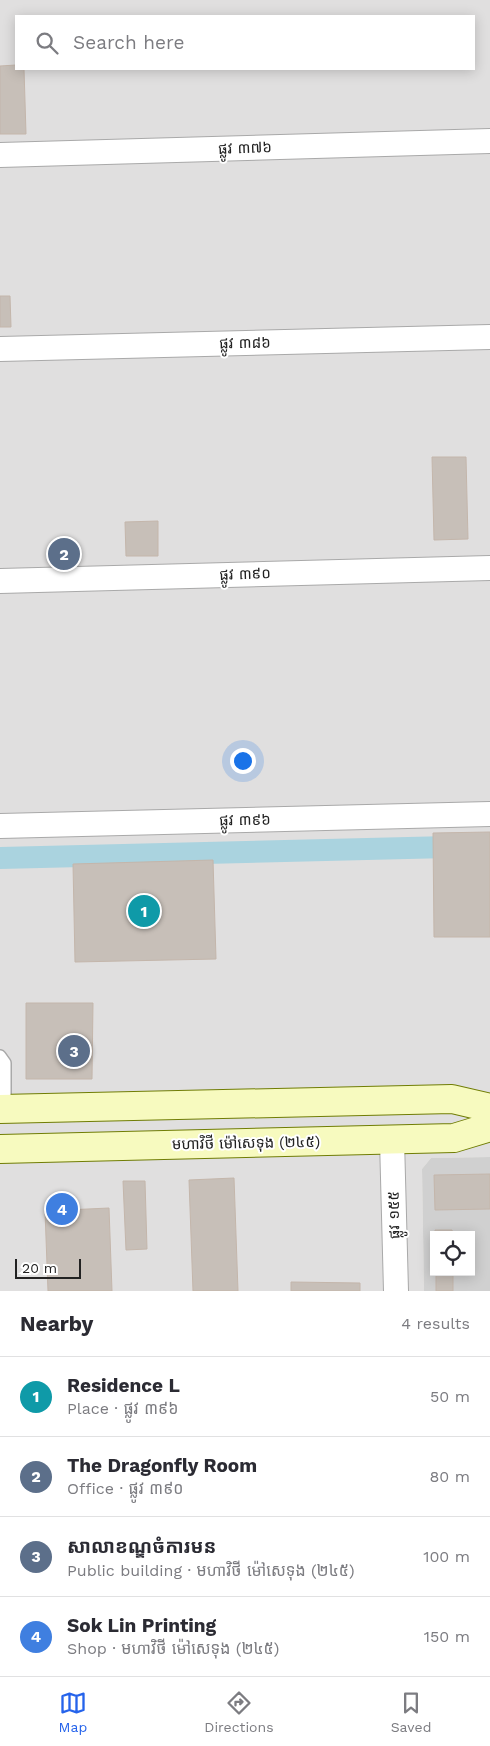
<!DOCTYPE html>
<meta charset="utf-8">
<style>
:root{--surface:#fff;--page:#f7f7f7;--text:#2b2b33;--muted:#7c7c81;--line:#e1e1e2;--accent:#2563eb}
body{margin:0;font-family:"Work Sans","Noto Sans Khmer",sans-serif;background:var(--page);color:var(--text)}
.controls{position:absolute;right:15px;bottom:15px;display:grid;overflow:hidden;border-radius:0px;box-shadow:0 2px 12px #0003}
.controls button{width:45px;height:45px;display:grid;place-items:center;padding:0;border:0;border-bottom:1px solid var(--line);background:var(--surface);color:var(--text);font:25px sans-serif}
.scale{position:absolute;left:15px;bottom:12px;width:66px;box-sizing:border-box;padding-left:5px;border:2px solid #222;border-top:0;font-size:14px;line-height:18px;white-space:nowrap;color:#222;-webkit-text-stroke:4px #fff;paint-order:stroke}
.you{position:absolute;left:242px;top:760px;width:18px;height:18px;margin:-12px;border:4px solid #fff;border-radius:50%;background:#1a73e8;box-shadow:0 0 0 8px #1a73e833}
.badge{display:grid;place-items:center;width:32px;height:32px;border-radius:50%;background:var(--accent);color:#fff;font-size:16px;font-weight:700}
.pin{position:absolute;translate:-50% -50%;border:2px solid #fff;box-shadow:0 1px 5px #0006}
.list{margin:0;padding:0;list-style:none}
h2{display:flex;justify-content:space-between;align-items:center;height:65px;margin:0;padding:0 20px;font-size:21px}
h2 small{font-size:16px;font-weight:400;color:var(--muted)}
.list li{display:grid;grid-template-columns:32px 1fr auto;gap:15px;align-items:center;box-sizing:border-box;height:80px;padding:0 20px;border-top:1px solid var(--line)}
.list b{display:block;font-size:19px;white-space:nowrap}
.list p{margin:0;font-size:16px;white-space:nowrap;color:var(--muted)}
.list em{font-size:16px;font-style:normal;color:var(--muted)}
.icon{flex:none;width:28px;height:28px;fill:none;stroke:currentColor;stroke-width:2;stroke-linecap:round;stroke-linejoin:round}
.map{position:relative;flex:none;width:490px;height:1291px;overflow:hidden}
.search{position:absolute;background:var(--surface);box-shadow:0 2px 12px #0003;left:15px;right:15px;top:15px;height:55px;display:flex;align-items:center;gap:12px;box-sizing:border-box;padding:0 18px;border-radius:0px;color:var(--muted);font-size:19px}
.sheet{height:385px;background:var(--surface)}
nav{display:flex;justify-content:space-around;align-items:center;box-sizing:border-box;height:70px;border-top:1px solid var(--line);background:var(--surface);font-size:14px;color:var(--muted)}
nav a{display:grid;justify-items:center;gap:2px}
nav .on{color:var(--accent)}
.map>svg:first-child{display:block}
.residential{fill:#e0dfdf;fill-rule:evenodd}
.religious{fill:#d0d0d0;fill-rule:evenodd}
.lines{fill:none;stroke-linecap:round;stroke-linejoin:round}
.canal{stroke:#aad3df;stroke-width:22}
.building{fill:#c7bfb8;stroke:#c4b6ab}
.service-casing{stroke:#a9a9a9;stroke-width:14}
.minor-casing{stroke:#a9a9a9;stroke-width:26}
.secondary-casing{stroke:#707d05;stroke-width:30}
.service{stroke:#fff;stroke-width:11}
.minor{stroke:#fff;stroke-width:24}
.secondary{stroke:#f7fabf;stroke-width:28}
.labels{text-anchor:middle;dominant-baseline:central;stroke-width:4;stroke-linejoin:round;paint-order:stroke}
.street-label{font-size:15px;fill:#222;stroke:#fff}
</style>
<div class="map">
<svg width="490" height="1291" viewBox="0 0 490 1291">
<rect width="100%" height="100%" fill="#f2efe9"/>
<!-- residential -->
<path class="residential" d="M0 0H490V1157L431 1158 422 1169 424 1291H0ZM16 16H474V69H16Z"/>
<!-- religious -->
<path class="religious" d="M490 1157V1291H424L422 1169 431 1158ZM434 1235H471V1272H434Z"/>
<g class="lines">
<!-- canal -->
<path class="canal" d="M0 858 490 846"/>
</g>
<!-- building -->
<path class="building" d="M16 65V69H24L26 134H0V66Z
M0 296H10L11 327H0Z
M432 457H466L468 539 434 540Z
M158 521V556H126L125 522Z
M490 832V937H434L433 833Z
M213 860 216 959 75 962 73 864Z
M26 1003H93L92 1079H26Z
M490 1174V1209L435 1210 434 1175Z
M234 1178 238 1291H193L189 1180Z
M123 1181H145L147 1249 126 1250Z
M109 1208 112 1291H48L45 1211Z
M435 1230H452L453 1235H435Z
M436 1272H453V1291H436Z
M291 1282 360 1283V1291H291Z"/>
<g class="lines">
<defs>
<path id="service" d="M0 1056 5 1063V1109"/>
<path id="minor" d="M0 155 490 141
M0 349 490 337
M0 581 490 568
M0 826 490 814
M392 1140 396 1291"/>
<path id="secondary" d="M0 1109 452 1099 490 1108
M0 1149 454 1138 490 1127"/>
</defs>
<!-- service casing -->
<use href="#service" class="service-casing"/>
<!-- minor casing -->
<use href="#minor" class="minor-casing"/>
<!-- secondary casing -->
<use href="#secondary" class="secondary-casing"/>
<!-- service -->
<use href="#service" class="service"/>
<!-- minor -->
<use href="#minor" class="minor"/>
<!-- secondary -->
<use href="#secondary" class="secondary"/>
</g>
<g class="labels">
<!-- street labels -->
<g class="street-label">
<text transform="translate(245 148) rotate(-2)">ផ្លូវ ៣៧៦</text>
<text transform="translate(245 343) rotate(-1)">ផ្លូវ ៣៨៦</text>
<text transform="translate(245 574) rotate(-2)">ផ្លូវ ៣៩០</text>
<text transform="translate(245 820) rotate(-1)">ផ្លូវ ៣៩៦</text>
<text transform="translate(246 1143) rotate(-1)">មហាវិថី ម៉ៅសេទុង (២៤៥)</text>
<text transform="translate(394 1215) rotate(-91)">ផ្លូវ ១៥៥</text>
</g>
</g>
</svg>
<div class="controls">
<button><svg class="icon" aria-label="locate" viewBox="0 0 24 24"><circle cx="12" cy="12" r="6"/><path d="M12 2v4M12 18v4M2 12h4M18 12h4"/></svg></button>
</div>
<div class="scale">20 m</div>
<div class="you"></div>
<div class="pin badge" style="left:144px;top:911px;background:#0f9aa8">1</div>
<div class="pin badge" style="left:64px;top:554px;background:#5c6f8a">2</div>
<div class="pin badge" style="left:74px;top:1051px;background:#5c6f8a">3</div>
<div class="pin badge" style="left:62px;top:1209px;background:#3f7fe0">4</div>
<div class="search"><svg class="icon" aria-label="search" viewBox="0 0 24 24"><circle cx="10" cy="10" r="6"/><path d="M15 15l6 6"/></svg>Search here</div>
</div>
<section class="sheet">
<h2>Nearby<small>4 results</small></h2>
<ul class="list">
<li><span class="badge" style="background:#0f9aa8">1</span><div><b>Residence L</b><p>Place · ផ្លូវ ៣៩៦</p></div><em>50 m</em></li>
<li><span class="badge" style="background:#5c6f8a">2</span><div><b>The Dragonfly Room</b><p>Office · ផ្លូវ ៣៩០</p></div><em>80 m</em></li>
<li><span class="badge" style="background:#5c6f8a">3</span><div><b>សាលាខណ្ឌចំការមន</b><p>Public building · មហាវិថី ម៉ៅសេទុង (២៤៥)</p></div><em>100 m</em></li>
<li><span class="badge" style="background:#3f7fe0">4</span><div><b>Sok Lin Printing</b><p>Shop · មហាវិថី ម៉ៅសេទុង (២៤៥)</p></div><em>150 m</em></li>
</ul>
</section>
<nav>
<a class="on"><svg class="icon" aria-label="map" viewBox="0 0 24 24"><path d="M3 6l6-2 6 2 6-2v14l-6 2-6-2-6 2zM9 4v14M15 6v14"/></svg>Map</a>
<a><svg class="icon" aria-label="directions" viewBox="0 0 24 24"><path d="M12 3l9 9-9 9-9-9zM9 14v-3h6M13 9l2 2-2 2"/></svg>Directions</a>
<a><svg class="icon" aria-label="saved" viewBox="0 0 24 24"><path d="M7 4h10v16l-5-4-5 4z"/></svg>Saved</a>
</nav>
